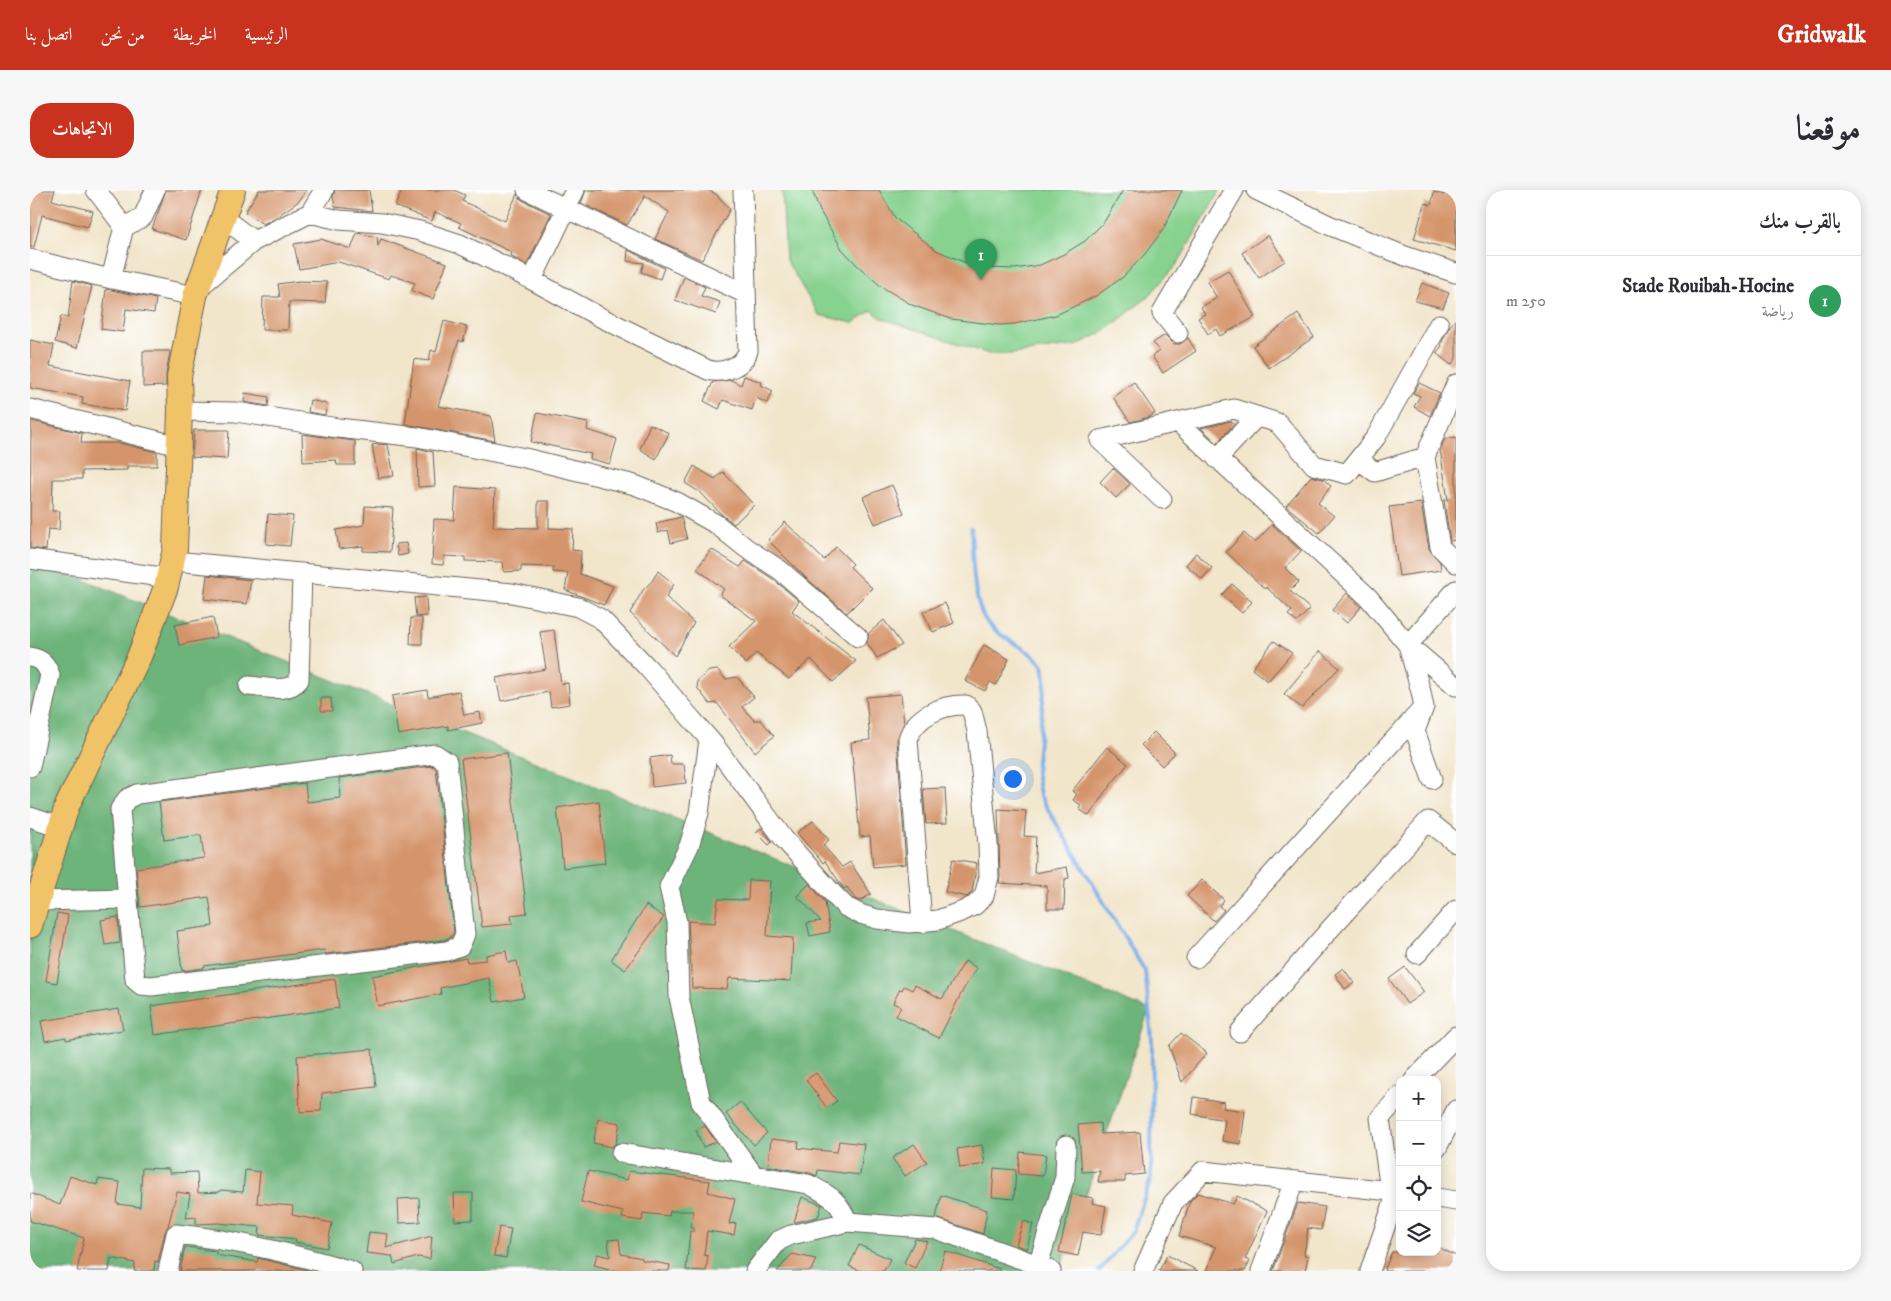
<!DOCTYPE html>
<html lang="ar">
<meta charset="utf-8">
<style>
:root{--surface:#fff;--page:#f7f7f7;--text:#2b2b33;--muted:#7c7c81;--line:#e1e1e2;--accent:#c8321e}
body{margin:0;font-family:"IM FELL DW Pica",Amiri,serif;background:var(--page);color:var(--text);direction:rtl}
.controls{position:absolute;right:15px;bottom:15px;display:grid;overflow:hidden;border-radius:10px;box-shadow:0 2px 12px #0003}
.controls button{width:45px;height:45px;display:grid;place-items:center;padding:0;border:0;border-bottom:1px solid var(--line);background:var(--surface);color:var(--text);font:25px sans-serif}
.you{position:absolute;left:982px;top:588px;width:18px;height:18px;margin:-12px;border:4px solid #fff;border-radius:50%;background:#1a73e8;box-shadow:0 0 0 8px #1a73e833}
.badge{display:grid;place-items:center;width:32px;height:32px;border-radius:50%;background:var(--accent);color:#fff;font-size:16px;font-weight:700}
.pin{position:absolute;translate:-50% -41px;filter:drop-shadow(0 1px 2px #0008)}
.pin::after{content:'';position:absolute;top:26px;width:18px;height:15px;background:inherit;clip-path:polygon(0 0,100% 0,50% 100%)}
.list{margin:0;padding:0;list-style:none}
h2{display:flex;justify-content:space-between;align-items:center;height:65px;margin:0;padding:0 20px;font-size:21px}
h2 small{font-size:16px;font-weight:400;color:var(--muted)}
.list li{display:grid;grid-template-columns:32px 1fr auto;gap:15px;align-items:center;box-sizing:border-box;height:90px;padding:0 20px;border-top:1px solid var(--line)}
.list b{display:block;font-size:19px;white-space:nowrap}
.list p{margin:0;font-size:16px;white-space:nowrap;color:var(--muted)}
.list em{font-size:16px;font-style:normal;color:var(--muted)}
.icon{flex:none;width:28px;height:28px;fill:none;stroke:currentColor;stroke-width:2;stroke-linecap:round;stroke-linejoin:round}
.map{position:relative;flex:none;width:1426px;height:1081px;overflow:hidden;direction:ltr;border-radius:20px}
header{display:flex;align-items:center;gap:30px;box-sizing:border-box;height:70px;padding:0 25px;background:var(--accent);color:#fff}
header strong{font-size:24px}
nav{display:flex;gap:28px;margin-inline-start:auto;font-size:18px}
.intro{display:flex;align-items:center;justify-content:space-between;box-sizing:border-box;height:120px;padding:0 30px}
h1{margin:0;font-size:35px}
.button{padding:12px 22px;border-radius:20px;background:var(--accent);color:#fff;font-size:18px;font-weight:700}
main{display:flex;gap:30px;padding:0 30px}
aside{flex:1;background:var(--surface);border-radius:20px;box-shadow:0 2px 12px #0003}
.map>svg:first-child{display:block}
.green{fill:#87d28f;stroke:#527756}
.forest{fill:#6db47a;stroke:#44684b}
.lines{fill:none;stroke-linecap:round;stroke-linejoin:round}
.stream{stroke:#7aade6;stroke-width:4}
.building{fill:#d5956c}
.minor-casing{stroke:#676259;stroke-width:21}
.major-casing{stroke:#676259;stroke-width:26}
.minor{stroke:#fff;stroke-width:19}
.major{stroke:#f1c369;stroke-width:24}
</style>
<header>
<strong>Gridwalk</strong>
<nav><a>الرئيسية</a><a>الخريطة</a><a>من نحن</a><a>اتصل بنا</a></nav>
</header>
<div class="intro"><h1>موقعنا</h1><a class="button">الاتجاهات</a></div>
<main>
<aside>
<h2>بالقرب منك<small></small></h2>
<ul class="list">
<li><span class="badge" style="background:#2e9e5b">1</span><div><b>Stade Rouibah-Hocine</b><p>رياضة</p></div><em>250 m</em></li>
</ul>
</aside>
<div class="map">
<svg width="1426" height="1081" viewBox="0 0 1426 1081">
<rect width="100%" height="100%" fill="#fff"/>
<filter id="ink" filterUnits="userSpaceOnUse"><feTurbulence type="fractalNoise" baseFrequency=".02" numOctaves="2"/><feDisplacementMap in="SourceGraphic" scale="10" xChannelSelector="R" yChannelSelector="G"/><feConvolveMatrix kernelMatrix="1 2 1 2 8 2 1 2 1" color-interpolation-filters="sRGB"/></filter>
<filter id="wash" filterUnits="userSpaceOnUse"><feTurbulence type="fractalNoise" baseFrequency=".0096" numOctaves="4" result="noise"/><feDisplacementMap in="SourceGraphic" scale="20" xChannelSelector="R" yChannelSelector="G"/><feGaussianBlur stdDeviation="1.12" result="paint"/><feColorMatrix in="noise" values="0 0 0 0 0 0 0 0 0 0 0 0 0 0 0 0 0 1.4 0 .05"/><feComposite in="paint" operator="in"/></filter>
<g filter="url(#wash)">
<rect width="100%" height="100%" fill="#f1e5ca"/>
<!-- green -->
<path class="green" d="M752 0H1190L1148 73 1118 107 1075 141 1048 155 982 164H959L851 128 842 120 823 133 789 125 756 70Z"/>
<!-- forest -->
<path class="forest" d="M3 369 1119 820 1030 1081H0V387Z"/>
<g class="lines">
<!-- stream -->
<path class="stream" d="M941 338C943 365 941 416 960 436 973 450 1003 460 1013 476 1015 480 1014 487 1015 491L1006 581 1010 606 1115 781 1122 849 1121 988 1103 1041 1069 1081"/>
</g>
<g id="blocks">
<!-- building -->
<path class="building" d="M0 0H25L22 10 63 21 58 37 12 25 4 57H0Z
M136 0H172L156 50 122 39Z
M229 0H277L269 11 246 27 233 34 215 22Z
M305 0H339L342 21 305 17 303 7Z
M372 0H424L435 5 432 11 475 31 487 4 492 10 521 24 497 75 480 66 481 62 429 37 431 33 405 22 402 31 365 16Z
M556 0H677L686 4 700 19 672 70 625 49 639 22 615 6 597 35 551 13Z
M782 0H849L866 29 906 60 934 72 959 78 985 79 1010 75 1034 64 1055 51 1074 32 1093 0H1152L1133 40 1114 65 1093 87 1066 106 1026 125 984 134 969 135 921 129 882 115 852 97 827 75 812 59 790 21Z
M1415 0H1426V61L1384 49 1395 13 1401 15 1404 2 1414 5Z
M327 43 347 47 348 56 351 49 417 73 403 109 382 101 385 93 361 85 359 89 309 72 269 79 264 54 291 49 321 59Z
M1238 45 1255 71 1229 88 1212 63Z
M598 60 634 78 630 89 611 82 614 73 597 71Z
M1198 80 1225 127 1190 146 1186 139 1178 144 1168 128 1175 124 1171 117 1187 108 1177 92Z
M654 87 675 97 671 106 690 112 686 124 645 110Z
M43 91 62 96 47 158 25 152 31 126 38 128Z
M269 91 297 92 295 113 259 112 258 140H232L233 107H250L248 94Z
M1392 93 1419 103 1413 118 1385 111Z
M76 99 126 109 124 123 96 119 93 142 71 139Z
M1268 124 1284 147 1239 178 1223 156Z
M1426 129V169L1421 175 1406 163 1412 156 1411 154 1419 137Z
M414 131 437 137 433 152 429 150 408 216 461 226 465 251 375 234 384 169 399 171 401 160 406 162Z
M1135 145 1144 154H1150L1158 148 1166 161 1133 183 1122 166 1129 161 1123 153Z
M0 150 24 155 20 176 100 191 95 221 52 214 53 207 0 198Z
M113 161H140L136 184V196L113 197Z
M714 186 732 192 731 195 743 201 737 213 726 208 722 220 693 210 689 219 674 211 683 192 701 190 711 195Z
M1104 192 1125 223 1120 227 1100 232 1083 207Z
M1389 193 1410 203 1400 226 1384 217 1390 206 1383 203Z
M215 203 239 207 238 216 214 212Z
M280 210 297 214 295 225 278 222Z
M507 223 558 233 557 240 587 249 580 274 560 269 561 264 501 252Z
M1 231 52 243 51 253H89L127 262V276H97V280L52 281V289H23L22 321H30L29 340 18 339 16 360 0 358Z
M1201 231 1204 234 1187 253 1171 238Z
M620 234 639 243 626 269 610 259Z
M164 240H199L197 269 162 267Z
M272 244 325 251V275H307L306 270 273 272Z
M1426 247V350L1420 351 1414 310H1418L1410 260 1415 249Z
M348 254 358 255 364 286 348 288 342 255Z
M387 258 403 262 405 296 388 297Z
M664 276 685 289 693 282 724 315 704 334 691 324 671 303 655 293Z
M1083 278 1100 294 1086 308 1070 292Z
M1281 286 1293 289 1301 296 1288 313 1304 326 1289 343 1256 316Z
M862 295 874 323 845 334 833 307Z
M426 297 465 300 463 337 508 338V311H519V338L543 339 542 360 551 361 550 384 583 396 574 415 535 400 538 383 523 382V377L491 376V381L474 382 473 372 435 371V367L414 366 413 375 402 374 404 329 424 330Z
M1391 313 1399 359 1410 372 1411 380 1369 386 1359 317Z
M335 316 363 318 360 362 333 361V356L309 359 306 340 334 335Z
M238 324 263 326 260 356 236 354Z
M651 327 657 349 641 353 638 340 628 343 626 333Z
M755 332 794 370 806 357 823 374 820 377 842 398 817 423 776 388 738 350Z
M1242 334 1271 361 1255 378 1269 392 1260 401 1280 419 1267 432 1258 425 1262 421 1236 397 1235 399 1196 362 1214 343 1225 353Z
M376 353 378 364 368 366 366 354Z
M681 359 710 377 715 371 743 389 769 411 762 421 826 471 803 492 781 469 759 489 726 463 716 474 699 457 726 431 690 405 694 399 667 379Z
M1166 363 1182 378 1172 389 1156 375Z
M628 381 644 394 636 407 664 433 645 466 600 423 613 400 622 391Z
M177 385 221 390 217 414 174 409Z
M1202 394 1222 412 1212 423 1192 405Z
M1317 403 1331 417 1317 433 1302 420Z
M396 407 397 426 386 427 384 408Z
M915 413 924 433 903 442 893 422Z
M183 427 187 447 149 455 145 435Z
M381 428H392V454H380Z
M854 430 872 455 847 468 837 453 839 443Z
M524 440 531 494 538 493 540 514 521 517 519 502 471 511 466 488 516 479 510 442Z
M1244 451 1262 463 1238 491 1222 479Z
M954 455 979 469 966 495 960 492 955 501 935 491Z
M1290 461 1309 478 1272 518 1254 504Z
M688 480 695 489 707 487 724 507 712 517 724 530H731L744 546 725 562 687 513 680 514 668 499 667 491 679 481Z
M397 500 398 507 429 501 434 525 450 522 452 533 418 540V536L368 545 362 506Z
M871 504 874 533 867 550 876 674 843 677 840 646 830 647 821 552 840 550 836 507Z
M291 508H301L302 521H291Z
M1124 542 1145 563 1132 576 1111 555Z
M1077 557 1098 574 1075 602 1059 626 1049 619 1051 615 1043 610 1047 604 1042 601Z
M477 563 497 723 481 725 482 734 452 737 431 569Z
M640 565 641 574H654L656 593 622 597 620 568Z
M402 576 406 578 424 742 421 747 414 750 295 764 294 760 174 776V778L152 781 147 741 183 736 179 707 110 717 106 678 174 668 171 645 134 650 129 612 275 593 277 612 310 608 309 588Z
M915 598 917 633 896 634 893 599Z
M569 611 575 673 533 678 527 618Z
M968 619 996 621 994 646 1006 647 1004 683 1037 677 1039 688 1035 689 1034 719H1017V696L969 693 970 687Z
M783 631 799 650 793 655 812 677 820 672 841 704 830 711 825 709 817 697 814 699 795 671 793 673 767 643Z
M731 638 742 652 739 655 726 642Z
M923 669 947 673 942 702 937 707 915 702Z
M719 690 740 691 737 746 763 748 761 791 699 788 697 799 662 798 658 731 685 733 688 709 718 710Z
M1172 690 1194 710 1189 716 1194 720 1184 731 1157 706Z
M779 694 795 712 800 742 780 746 777 733 791 731 767 706Z
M616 715 634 727 595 780 581 770Z
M27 723 38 725 27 793 16 791Z
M88 727 90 753 75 755 71 730Z
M476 761 478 773 487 771 494 807 464 812 459 788 410 798 411 804 348 816 342 786 436 768 437 772 456 770V765Z
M935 771 947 778 933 800 909 848 866 826 871 817 863 813 870 799 872 800 874 796 882 800 885 795 912 809Z
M1375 777 1394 802 1377 814 1359 789Z
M1313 778 1324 793 1315 799 1305 784Z
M305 789 309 818 125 845 121 816Z
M89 819 93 840 36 850V847L15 851 11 831Z
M1151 843 1177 863 1152 892 1139 856Z
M342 859 346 897 292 903 291 921 270 922 267 866Z
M786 883 807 911 797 918 776 890Z
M1164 907 1194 912 1193 918 1215 921 1211 954 1192 951 1195 930 1162 924Z
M710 912 737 943 724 955 696 924Z
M568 929 590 933 586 953 582 957 563 953Z
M1070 933 1071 944 1110 942 1114 984 1095 986V992H1068L1070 981 1052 982 1048 935Z
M675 936 686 952 673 957 666 940Z
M741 949 769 952 768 958 807 962 809 951 834 954 830 985 788 980 787 986 780 983 738 976Z
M884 954 897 972 875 986 862 968Z
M952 955 955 974 930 978 927 959Z
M990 962 1016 965 1013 986 988 984Z
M112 978 139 979V983L167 982 168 1003 190 1002 191 1000 213 1002 215 980 230 982 227 1013 263 1016 262 1025 302 1033 297 1058 265 1052 266 1049 229 1045 230 1037 188 1033 166 1034V1027L156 1028 160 1004 147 1002 138 1036 135 1042 128 1072 125 1071 124 1081H104L105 1073 81 1068 79 1081H47L54 1048 0 1031V1003L30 1015 40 986 67 995 68 989 90 992 87 1014 110 1017Z
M964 978 986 980 984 1009 962 1007Z
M558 981 597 990 599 981 680 991 678 1002 705 1009 699 1034 706 1033 704 1045 677 1041 674 1065 678 1066 676 1081 656 1080 660 1041H664V1038H660L663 1021H640L639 1026 613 1023 612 1031 592 1028 593 1022 551 1012Z
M424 1003H443V1030L425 1031Z
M1168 1003 1203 1014 1207 1006 1237 1021 1215 1069 1220 1071 1215 1081H1176L1186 1057 1149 1046 1160 1011Z
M1042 1004 1063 1008 1062 1013 1076 1016 1071 1045 1053 1042 1048 1066 1029 1062Z
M911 1005 957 1020 953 1044 906 1028Z
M772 1007 792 1015 788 1027 766 1032H764Z
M389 1008 390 1032 369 1033 368 1009Z
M1268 1013 1295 1017 1291 1040 1278 1038 1274 1065 1278 1066 1275 1081H1243Z
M993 1031 1003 1034 997 1059 986 1055Z
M469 1037 481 1039 476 1068 464 1066Z
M339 1042 358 1044 356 1058 402 1046 400 1069 388 1067 364 1074 362 1066 336 1063Z
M589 1049 591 1064 612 1068V1070L640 1075 639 1081H587L564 1075 567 1064 580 1067 578 1050Z
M885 1049 897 1051 885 1078 874 1073Z
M829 1055 860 1069 854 1081H831L819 1076Z
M155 1057 186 1061V1065L227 1072 228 1068 281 1081H150Z
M1408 1057 1426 1066V1081H1354L1362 1062H1407Z
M915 1061 970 1079 969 1081H909Z
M762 1064 786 1069 781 1081H747Z
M1137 1065 1168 1081H1129Z"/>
</g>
</g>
<g filter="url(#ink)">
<use href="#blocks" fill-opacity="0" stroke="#676259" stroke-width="1"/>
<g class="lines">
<defs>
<path id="minor" d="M66 0 94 37 81 89
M497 0 716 104
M1226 0 1301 36 1375 66 1426 83
M280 23 294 0
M193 28 224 51
M94 37 113 27 125 0
M0 69 68 86 165 106
M502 90 545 0
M167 99 224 51 280 23 309 30 352 33 390 41 430 54 502 90 568 126 678 180C693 184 713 177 718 161L713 0
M1148 143 1132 123 1204 0
M1426 194 1395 267 1410 357 1426 373
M0 219 149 256
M150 221 206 222 308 238 387 247 495 268 605 295 647 312 686 334 716 358 750 380 828 447
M1148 232 1338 407 1378 455 1426 496
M1070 250 1204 219 1248 233 1284 275 1317 284 1346 247 1409 134
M1070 250 1132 309
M1187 269 1227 226
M1329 270 1345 282 1395 267
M0 369 139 388
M144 371 482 403 548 417 571 429 619 479 659 526 685 556 754 649 805 706 816 717 830 724 847 729 879 733 908 730 933 721 945 715 954 706 959 687 958 654 947 541 942 521 936 515C913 514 885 526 878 549L892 733
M1378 455 1391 502 1394 517 1385 541 1402 589
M1378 455 1426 400
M0 467C12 469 16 474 20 485L0 577
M219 496C235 497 258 504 269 490L272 383
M679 550 669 623 659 656 639 697 647 732 649 807 671 912 723 984
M405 564 417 572 435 744 430 756 417 761 121 796 111 795 105 790 90 619 97 609 107 604Z
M0 627 30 637
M7 711 98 709
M1387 764 1426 720
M1166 768 1394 517
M1210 842 1301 738 1398 631 1426 653
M1384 890 1426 846
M1407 958 1426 920
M591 963 778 994C800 1006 807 1008 818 1032
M1360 1001 1350 928 1370 906
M1407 1008 1426 1011
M1008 1075 1035 987 1036 955
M138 1081 146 1044C206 1050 265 1064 322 1081
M725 1081 748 1051 761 1045 818 1032 906 1039 1008 1075 1021 1081
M1113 1081 1143 1013 1173 981 1370 1002
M1231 1081 1264 991
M1340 1081 1367 1002"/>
<path id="major" d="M0 736 37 616 109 467 136 397 145 359 150 221 149 187 165 106 203 0"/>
</defs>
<!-- minor casing -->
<use href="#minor" class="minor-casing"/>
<!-- major casing -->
<use href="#major" class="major-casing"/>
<!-- minor -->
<use href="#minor" class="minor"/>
<!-- major -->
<use href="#major" class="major"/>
</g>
</g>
</svg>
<div class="controls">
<button>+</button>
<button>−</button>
<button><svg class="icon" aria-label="locate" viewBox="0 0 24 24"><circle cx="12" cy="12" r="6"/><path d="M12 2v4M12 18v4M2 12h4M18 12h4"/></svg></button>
<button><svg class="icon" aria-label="layers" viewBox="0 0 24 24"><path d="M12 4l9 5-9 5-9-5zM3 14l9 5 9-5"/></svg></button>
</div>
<div class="you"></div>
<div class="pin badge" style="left:951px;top:90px;background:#2e9e5b">1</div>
</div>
</main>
